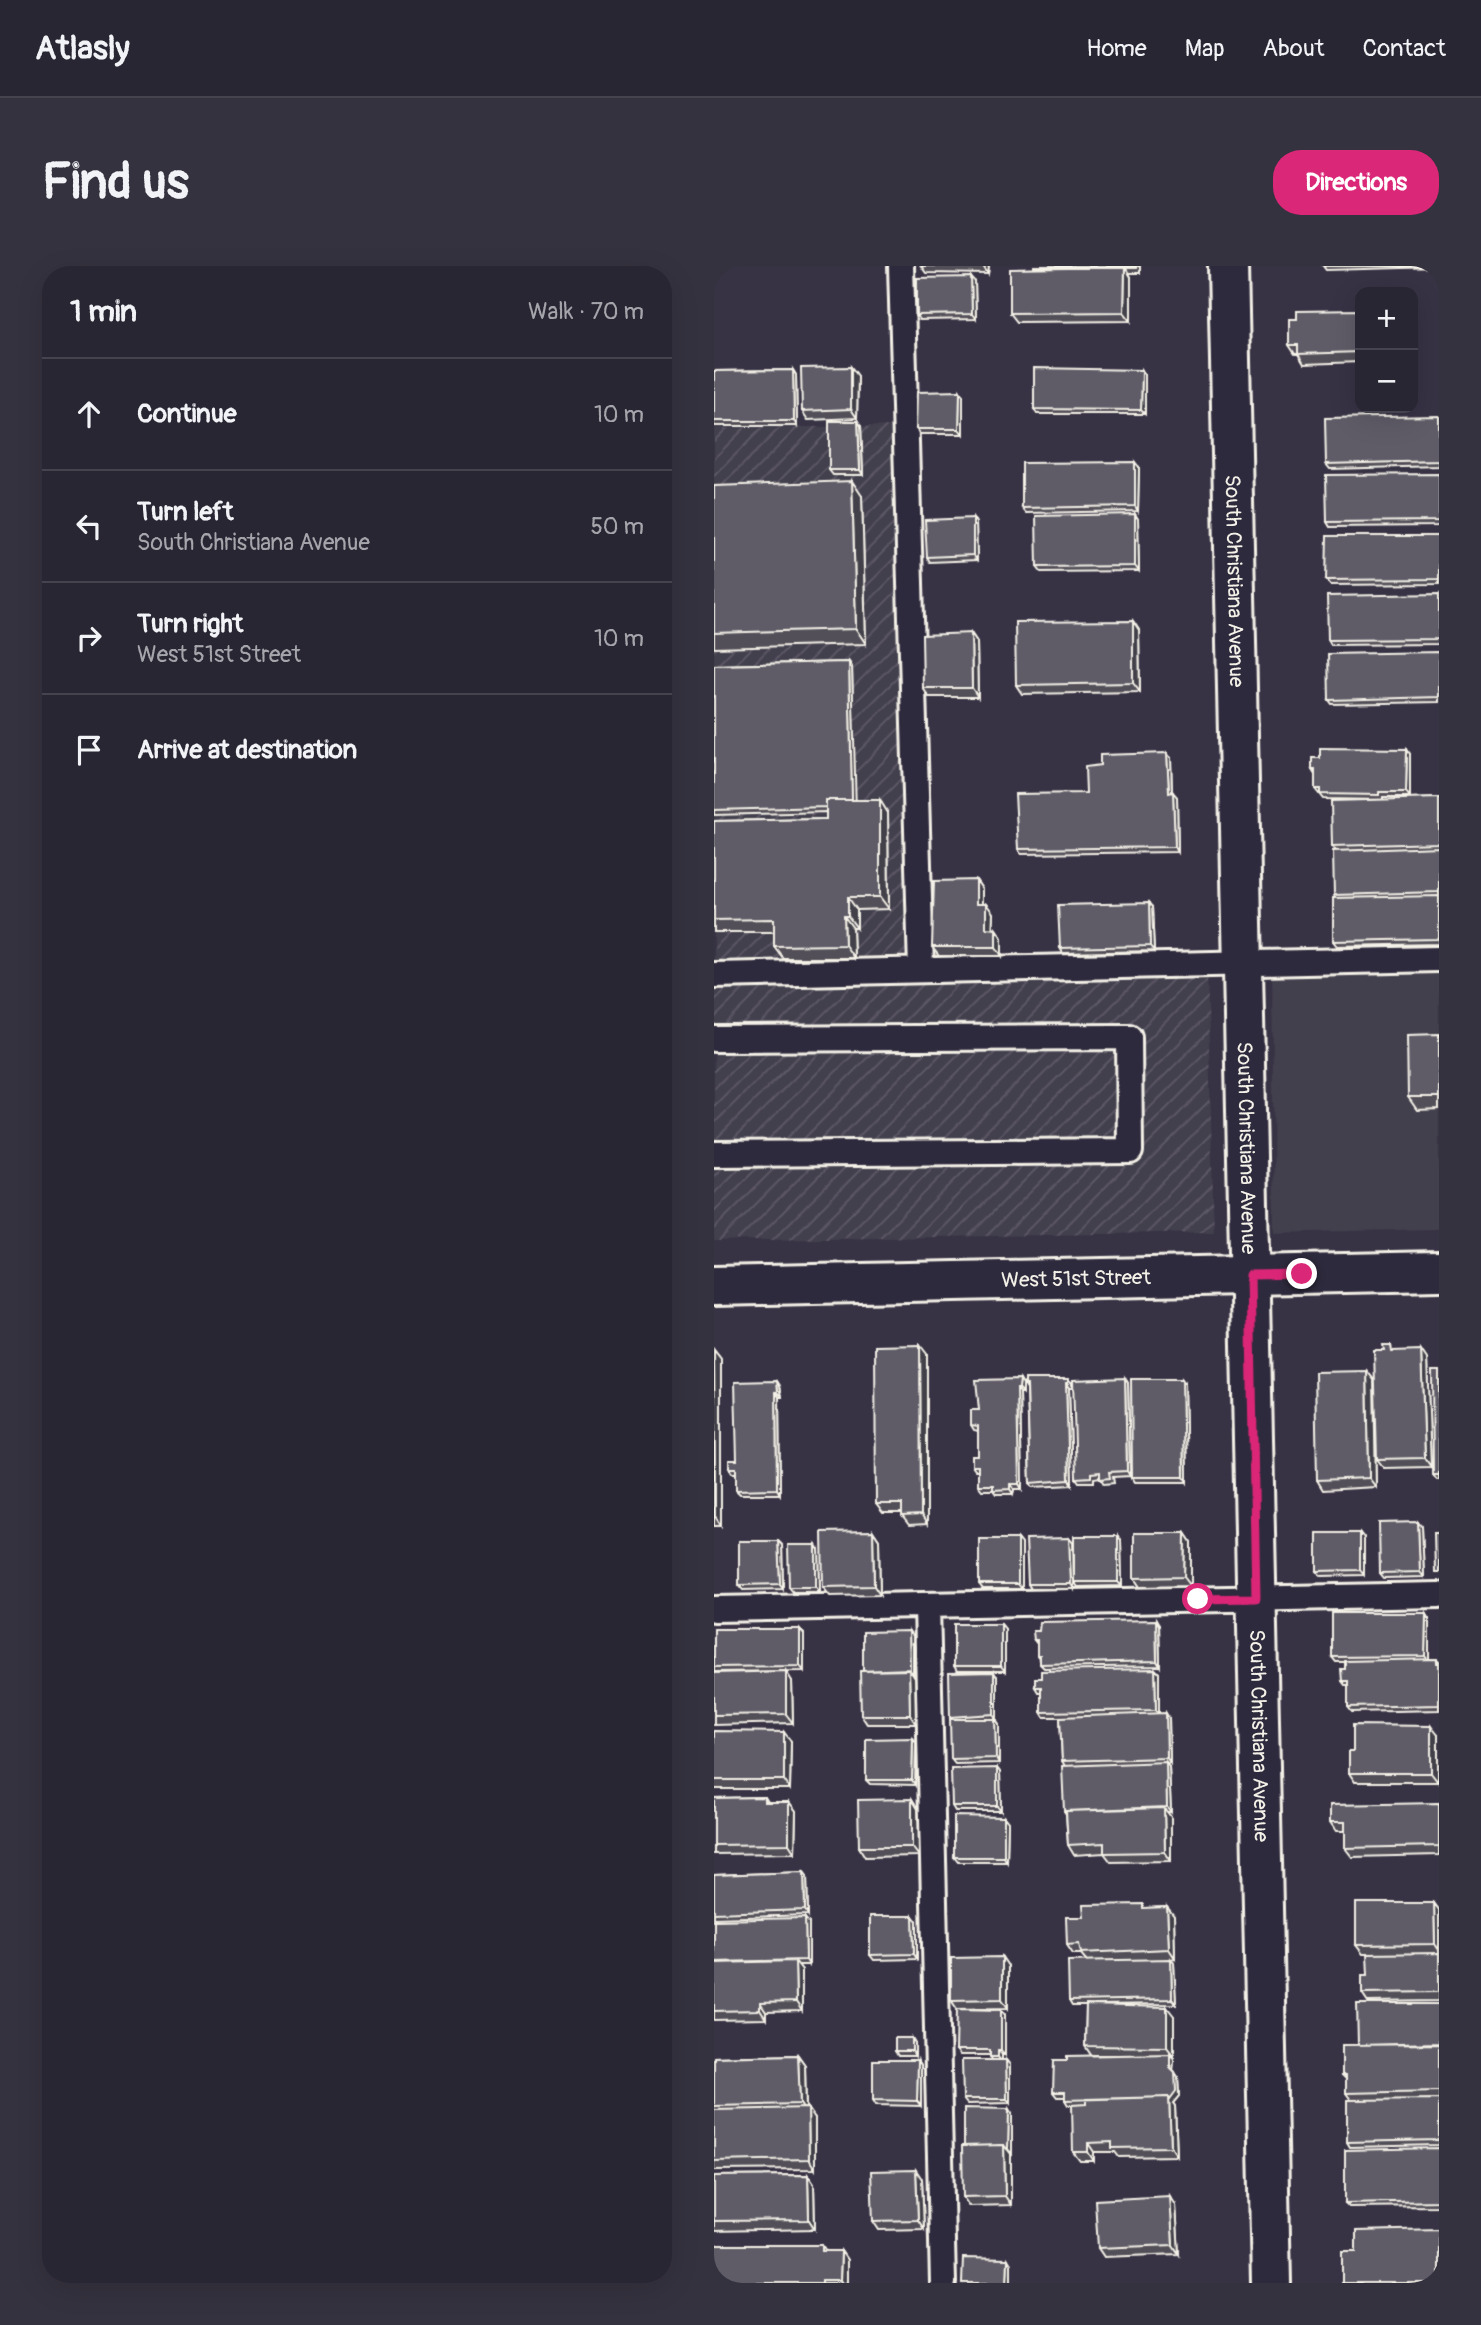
<!DOCTYPE html>
<meta charset="utf-8">
<style>
:root{--surface:#292633;--page:#35323f;--text:#f1f3f6;--muted:#a5a5ac;--line:#45434e;--accent:#db2777}
body{margin:0;font-family:Pangolin,sans-serif;background:var(--page);color:var(--text)}
.controls{position:absolute;right:21px;top:21px;display:grid;overflow:hidden;border-radius:14px;box-shadow:0 7px 28px #0002}
.controls button{width:63px;height:63px;display:grid;place-items:center;padding:0;border:0;border-bottom:2px solid var(--line);background:var(--surface);color:var(--text);font:35px sans-serif}
.stop{position:absolute;width:21px;height:21px;margin:-16px;border:5px solid #db2777;border-radius:50%;background:#fff}
.stop.end{background:#db2777;border-color:#fff;box-shadow:0 2px 7px #0008}
.list{margin:0;padding:0;list-style:none}
h2{display:flex;justify-content:space-between;align-items:center;height:91px;margin:0;padding:0 28px;font-size:30px}
h2 small{font-size:23px;font-weight:400;color:var(--muted)}
.list li{display:grid;grid-template-columns:46px 1fr auto;gap:21px;align-items:center;box-sizing:border-box;height:112px;padding:0 28px;border-top:2px solid var(--line)}
.list b{display:block;font-size:26px;white-space:nowrap}
.list p{margin:0;font-size:23px;white-space:nowrap;color:var(--muted)}
.list em{font-size:23px;font-style:normal;color:var(--muted)}
.icon{flex:none;width:38px;height:38px;fill:none;stroke:currentColor;stroke-width:2;stroke-linecap:round;stroke-linejoin:round}
.map{position:relative;flex:none;width:725px;height:2017px;overflow:hidden;border-radius:28px}
header{display:flex;align-items:center;gap:42px;box-sizing:border-box;height:98px;padding:0 35px;background:var(--surface);border-bottom:2px solid var(--line)}
header strong{font-size:33px}
nav{display:flex;gap:38px;margin-inline-start:auto;font-size:24px}
.intro{display:flex;align-items:center;justify-content:space-between;box-sizing:border-box;height:168px;padding:0 42px}
h1{margin:0;font-size:49px}
.button{padding:18px 32px;border-radius:28px;background:var(--accent);color:#fff;font-size:24px;font-weight:700}
main{display:flex;gap:42px;padding:0 42px}
aside{flex:1;background:var(--surface);border-radius:28px;box-shadow:0 7px 28px #0002}
.map>svg:first-child{display:block}
.built{fill:#433f4e}
.industrial{fill:url(#industrial-furrows)}
.lines{fill:none;stroke-linecap:round;stroke-linejoin:round}
.lane-casing{stroke:#f4f1e8;stroke-width:30}
.street-casing{stroke:#f4f1e8;stroke-width:44}
.secondary-casing{stroke:#f4f1e8;stroke-width:44}
.lane{stroke:#2f2a3d;stroke-width:24}
.street{stroke:#2f2a3d;stroke-width:38}
.secondary{stroke:#2f2a3d;stroke-width:38}
.wall{fill:#524f59;stroke:#f4f1e8;stroke-width:2}
.shaded-wall{fill:#424048;stroke:#f4f1e8;stroke-width:2}
.building{fill:#5f5c67;stroke:#f4f1e8;stroke-width:2}
.route{stroke:#db2777;stroke-width:9}
.labels{text-anchor:middle;dominant-baseline:central;stroke-width:5;stroke-linejoin:round;paint-order:stroke}
.street-label{font-size:21px;fill:#f4f1e8;stroke:#2f2a3d}
</style>
<header>
<strong>Atlasly</strong>
<nav><a>Home</a><a>Map</a><a>About</a><a>Contact</a></nav>
</header>
<div class="intro"><h1>Find us</h1><a class="button">Directions</a></div>
<main>
<aside>
<h2>1 min<small>Walk · 70 m</small></h2>
<ul class="list">
<li><svg class="icon" aria-label="ahead" viewBox="0 0 24 24"><path d="M12 20V5M6 11l6-6 6 6"/></svg><div><b>Continue</b></div><em>10 m</em></li>
<li><svg class="icon" aria-label="left" viewBox="0 0 24 24"><path d="M17 20v-9H6M10 6l-5 5 5 5"/></svg><div><b>Turn left</b><p>South Christiana Avenue</p></div><em>50 m</em></li>
<li><svg class="icon" aria-label="right" viewBox="0 0 24 24"><path d="M7 20v-9h11M14 6l5 5-5 5"/></svg><div><b>Turn right</b><p>West 51st Street</p></div><em>10 m</em></li>
<li><svg class="icon" aria-label="arrive" viewBox="0 0 24 24"><path d="M6 21V4h12l-3 4 3 4H6"/></svg><div><b>Arrive at destination</b></div></li>
</ul>
</aside>
<div class="map">
<svg width="725" height="2017" viewBox="0 0 725 2017">
<defs>
<pattern id="industrial-furrows" width="10" height="10" patternUnits="userSpaceOnUse" patternTransform="scale(1.75)"><rect width="10" height="10" fill="#433f4e"/><path d="M-1 1l2-2M0 10L10 0M9 11l2-2" fill="none" stroke="#5f5b68"/></pattern>
</defs>
<rect width="100%" height="100%" fill="#373244"/>
<filter id="ink" filterUnits="userSpaceOnUse"><feTurbulence type="fractalNoise" baseFrequency=".0143" numOctaves="2"/><feDisplacementMap in="SourceGraphic" scale="14" xChannelSelector="R" yChannelSelector="G"/><feConvolveMatrix kernelMatrix="1 2 1 2 8 2 1 2 1" color-interpolation-filters="sRGB"/></filter>
<g filter="url(#ink)">
<!-- built -->
<path class="built" d="M725 692V963L560 967 558 697Z"/>
<!-- industrial -->
<path class="industrial" d="M192 160 207 704 493 698 500 966 0 975V162Z"/>
<g class="lines">
<defs>
<path id="lane" d="M187 0 207 704
M0 709 725 693
M0 773 415 771 416 885 0 888
M213 1339 229 2017
M0 1343 725 1329"/>
<g id="street">
<path id="s1" d="M514 0 557 2017"/>
</g>
<g id="secondary">
<path id="s2" d="M0 1020 725 1005"/>
</g>
</defs>
<!-- lane casing -->
<use href="#lane" class="lane-casing"/>
<!-- street casing -->
<use href="#street" class="street-casing"/>
<!-- secondary casing -->
<use href="#secondary" class="secondary-casing"/>
<!-- lane -->
<use href="#lane" class="lane"/>
<!-- street -->
<use href="#street" class="street"/>
<!-- secondary -->
<use href="#secondary" class="secondary"/>
</g>
<!-- wall -->
<path class="wall" d="M207 0H275L274 8 212 7Z
M426 0V7H415L417 11V55L303 56 296 47V3Z
M609 0H725V1L612 4Z
M261 16 262 53 206 54 203 49Z
M646 44V96L590 98 584 88H581L575 79Z
M137 101 144 110 143 152 94 154 88 145Z
M79 104 82 109 83 160H0V105Z
M431 109V148H323L320 143Z
M246 125 249 130V168H206L202 163Z
M725 150V200L616 203 612 198Z
M144 155 147 160 149 209H119L115 204Z
M425 201 424 245 312 247 308 242Z
M725 208V260L616 261 613 256Z
M0 220 148 230 152 378 0 382Z
M421 248 424 253 425 305 327 306 323 301Z
M259 252 262 257 263 294 216 296 213 291Z
M725 270V318L616 319 612 314Z
M725 328V378L617 379 614 374Z
M419 355 425 364 426 426 308 428 302 419Z
M257 367 263 376 264 431H215L209 422Z
M725 386V436L618 438 615 434Z
M135 396 138 401 141 534 174 547 175 643 143 644V662H139L140 692H69L60 680V666H0V555L112 553V546L0 549V399Z
M696 488V531H669V534L725 532V678L623 680 619 675 622 585 618 580 666 534 609 533 601 523V509L598 504Z
M457 492 458 526 463 531 464 586 307 588 304 583 372 527Z
M262 614 268 623V638H272L279 647 278 662 282 663 288 672V690H225L218 681Z
M438 641 440 685 349 687 346 682Z
M725 768V843L703 844 694 831Z
M0 1084 7 1093V1260H0Z
M213 1088V1258L195 1259 188 1250V1247H169L162 1238Z
M713 1093 717 1201 670 1202 663 1193Z
M653 1105 660 1114 662 1221 609 1224 603 1214Z
M725 1105V1214H723L719 1209Z
M411 1112 414 1117 416 1210 399 1211 400 1217 390 1218 386 1211 380 1212V1216H365L362 1212Z
M354 1113 358 1117V1122H355L358 1219 319 1221 316 1217 313 1123 311 1119Z
M63 1115 66 1120 68 1131H65L66 1228H26L22 1224V1207H18L15 1202 23 1194Z
M471 1117 473 1216H421L418 1211Z
M309 1118V1127H306L308 1223H300L299 1228H282L279 1224H268L264 1219V1204H261L258 1200 264 1190V1165L260 1164 257 1159 265 1144Z
M708 1261 710 1311 670 1312 666 1307Z
M159 1265 165 1274 166 1329 116 1330 109 1321Z
M471 1267 477 1276V1320L426 1321 420 1312Z
M355 1272 359 1277 360 1323H317L314 1318Z
M650 1272V1309L607 1310 603 1305Z
M304 1273 308 1278V1323H269L265 1318Z
M407 1274 408 1320 364 1321 360 1316Z
M64 1275 68 1279 69 1323 29 1324 25 1319Z
M105 1284 106 1326H79L75 1321Z
M712 1347 715 1352V1393H723L725 1395V1444L638 1446 634 1441V1419H631L628 1415 631 1403V1396H622L618 1391Z
M287 1358 291 1363V1405H243L240 1400Z
M445 1359 446 1400 330 1402 326 1398V1394L323 1389V1378L320 1374Z
M0 1363H86L90 1368V1405L0 1406Z
M199 1370V1409L201 1412 202 1458H153L147 1449 149 1405Z
M441 1403 445 1407V1447L455 1452 456 1497H452L455 1501 457 1546H453L457 1551V1595L397 1596 390 1587 360 1589 354 1579 352 1548 350 1545 351 1500 348 1495 346 1451H330L327 1446V1426H324L321 1421Z
M0 1407 78 1415 79 1457 0 1459Z
M283 1411V1453H282L285 1458V1497L241 1498 237 1493 238 1453 236 1451Z
M0 1465 77 1475 76 1523H0Z
M724 1469V1516H641L635 1507 639 1485Z
M199 1472 202 1477 201 1519 156 1518 152 1514Z
M283 1502 286 1506 287 1545H241L238 1540Z
M51 1531 54 1536H75L82 1545 81 1587 0 1588V1532Z
M198 1533 204 1543 205 1590 151 1591 145 1581Z
M725 1537V1589L638 1591 631 1582V1565H622L616 1556Z
M290 1551 294 1556 293 1596H244L240 1591Z
M90 1606 93 1610 94 1649 0 1652V1609Z
M720 1637 725 1644V1735L654 1736 648 1727 673 1688H649L642 1679Z
M453 1641 460 1650 461 1692 457 1693 460 1697 462 1738 380 1739 460 1750V1790H458L460 1793 459 1804 464 1811 465 1830 459 1837 461 1840 463 1890 405 1891 401 1886H380V1895H366L359 1886 361 1839H354L351 1834V1831H343L339 1826 353 1794 402 1789H377L371 1780 372 1740H358L355 1735 372 1694 367 1688H359L353 1679 370 1651 431 1642Z
M0 1654 95 1657V1699H84L88 1704V1745L52 1746V1753L0 1754Z
M203 1655V1693L160 1694 156 1689Z
M294 1700V1742L243 1743 237 1734Z
M725 1738V1879L636 1881 633 1876 637 1834 632 1827V1813L628 1809 644 1779Z
M291 1749V1789H288V1794H292L296 1799V1837L253 1838 249 1833 278 1794 276 1789H246L242 1784Z
M198 1772 201 1777V1790H184L181 1785Z
M84 1789 91 1799 92 1843 101 1852V1903L0 1904V1791Z
M204 1794 207 1799V1840L162 1839 159 1834Z
M298 1848V1888H296L297 1939 255 1940 249 1931 250 1880Z
M725 1882V1940L635 1941 631 1937Z
M94 1909 100 1918 101 1963 0 1965V1910Z
M208 1913 210 1963 165 1964 159 1955Z
M462 1939 465 1988 390 1991 384 1982Z
M108 1979 112 1985H127L133 1994V2017H0Z"/>
<!-- shaded-wall -->
<path class="shaded-wall" d="M269 0H275L274 8Z
M411 1 417 11V55L410 46Z
M257 11 261 16 262 53 258 48Z
M137 101 144 110 143 152 137 143Z
M79 104 82 109 83 160 80 155Z
M428 104 431 109V148L427 144Z
M246 125 249 130V168L245 163Z
M144 155 147 160 149 209 146 204Z
M421 196 425 201 424 245 421 240Z
M138 215 148 230 152 378 142 363Z
M421 248 424 253 425 305 421 300Z
M259 252 262 257 263 294 259 289Z
M419 355 425 364 426 426 419 417Z
M257 367 263 376 264 431 258 422Z
M135 396 138 401 142 545 138 540Z
M693 483 696 488V531L692 526Z
M453 487 457 492 458 532 455 527Z
M459 526 463 531 464 586 461 581Z
M166 534 174 547 175 643 166 631Z
M262 614 268 623V647L262 638Z
M134 631 143 644V662L134 650Z
M435 637 438 641 440 685 436 680Z
M272 638 279 647 278 671 272 662Z
M130 650 139 662 140 692 131 679Z
M282 663 288 672V690L282 681Z
M206 1079 213 1088V1258L207 1249Z
M0 1084 7 1093V1260L1 1250Z
M707 1084 713 1093 717 1201 711 1192Z
M653 1105 660 1114 662 1221 655 1212Z
M411 1112 414 1117 416 1210 413 1205Z
M306 1113 309 1118V1127L305 1122Z
M468 1113 471 1117 473 1216 470 1211Z
M63 1115 66 1120 68 1131 64 1126Z
M352 1117 355 1122 358 1219 355 1214Z
M303 1122 306 1127 308 1223 305 1218Z
M62 1126 65 1131 66 1228 63 1223Z
M296 1218 300 1223 299 1228 296 1223Z
M704 1256 708 1261 710 1311 706 1306Z
M159 1265 165 1274 166 1329 160 1320Z
M471 1267 477 1276V1320L470 1311Z
M646 1267 650 1272V1309L646 1304Z
M404 1270 407 1274 408 1320 404 1316Z
M355 1272 359 1277 360 1323 357 1318Z
M304 1273 308 1278V1323L304 1318Z
M64 1275 68 1279 69 1323 66 1318Z
M102 1279 105 1284 106 1326 102 1321Z
M712 1347 715 1352V1395L711 1390Z
M442 1354 445 1359 446 1400 443 1395Z
M287 1358 291 1363V1405L287 1400Z
M86 1363 90 1368V1405L86 1400Z
M195 1365 199 1370V1409L196 1404Z
M195 1403 201 1412 202 1458 196 1449Z
M441 1403 445 1407V1449L442 1444Z
M72 1405 78 1415 79 1457 72 1448Z
M280 1406 283 1411V1453L280 1448Z
M452 1447 455 1452 456 1497 453 1492Z
M281 1453 285 1458V1497L282 1492Z
M717 1460 724 1469V1516L717 1507Z
M70 1466 77 1475 76 1523 70 1514Z
M199 1472 202 1477 201 1519 198 1514Z
M452 1496 455 1501 457 1546 453 1541Z
M283 1502 286 1506 287 1545 283 1540Z
M198 1533 204 1543 205 1590 198 1581Z
M75 1536 82 1545 81 1587 75 1578Z
M450 1542 457 1551V1595L451 1586Z
M290 1551 294 1556 293 1596 290 1591Z
M90 1606 93 1610 94 1649 91 1644Z
M720 1637 725 1644V1684L721 1678Z
M453 1641 460 1650 461 1692 455 1683Z
M199 1650 203 1655V1693L200 1688Z
M91 1652 95 1657V1699L92 1694Z
M288 1691 294 1700V1742L288 1733Z
M457 1693 460 1697 462 1738 458 1733Z
M81 1695 88 1704V1745L82 1736Z
M46 1737 52 1746V1753L46 1744Z
M453 1741 460 1750V1790L453 1781Z
M287 1744 291 1749V1789L287 1784Z
M198 1772 201 1777V1790L198 1785Z
M284 1784 288 1789V1796L284 1791Z
M456 1788 460 1793 459 1806 456 1801Z
M84 1789 91 1799 92 1847 86 1838Z
M204 1794 207 1799V1840L203 1835Z
M292 1794 296 1799V1837L293 1833Z
M461 1806 464 1811 465 1830 459 1837 461 1840 463 1890 457 1881 455 1831Z
M94 1842 101 1852V1903L95 1893Z
M295 1843 298 1848V1888L294 1883Z
M374 1877 380 1886V1895L374 1886Z
M290 1879 297 1888V1939L291 1930Z
M202 1904 208 1913 210 1963 204 1954Z
M94 1909 100 1918 101 1963 95 1954Z
M456 1930 462 1939 465 1988 459 1979Z
M127 1985 133 1994V2017H128L126 2014Z
M294 1993 297 1998V2017H293Z"/>
<!-- building -->
<path class="building" d="M320 0H422V2H320Z
M411 1 410 46 296 47V3Z
M257 11 258 48 203 49V12Z
M646 44V86L584 88V79H575V53H583V45Z
M137 101V143L88 145 87 102Z
M320 102 428 104 427 144 320 143Z
M79 104 80 155H0V105Z
M246 125 245 163H202L203 126Z
M725 150V195L612 198 611 152Z
M115 155H144L146 204H115Z
M421 196V240L308 242V197Z
M725 208V255L613 256 612 209Z
M138 215 142 363 0 367V220Z
M421 248V300L323 301 322 250Z
M259 252V289L213 291 211 254Z
M613 270H725V313L612 314Z
M725 328V373L614 374 613 330Z
M419 355V417L302 419 301 356Z
M257 367 258 422H209L208 369Z
M725 386V431L615 434 614 388Z
M135 396 138 534H112V541L0 544V399Z
M606 482 693 483 692 526H665V529L606 528V523H601V504H598V492H606Z
M453 487 455 527 459 526 461 581 304 583 301 528 372 527 371 501 386 499V489Z
M725 532V577L618 580 617 535Z
M112 534H166V631H134V650H130L131 679 60 680V653L0 654V555L112 553Z
M725 581V626L620 629 619 585Z
M262 614V638H272V662L282 663V681H218L220 615Z
M725 630V673L619 675V632Z
M435 637 436 680 346 682 344 639Z
M725 768V831H694L693 769Z
M206 1079 207 1249 188 1250V1238H162L161 1080Z
M669 1079H677L678 1085 707 1084 711 1192 663 1193 660 1084H670Z
M0 1084 1 1250H0Z
M653 1105 655 1212 603 1214 601 1106Z
M718 1105H725V1209H719Z
M411 1112 413 1205 395 1206 396 1212 386 1213V1206L377 1207V1211L362 1212 359 1114Z
M306 1113 305 1122H303L305 1218H296V1223L279 1224V1219H264V1200H258V1190H264V1160L257 1159V1144H265L262 1114Z
M311 1113H354V1117H352L355 1214 316 1217 313 1119H311Z
M417 1113H468L470 1211H418Z
M63 1115 64 1126H62L63 1223 22 1224V1202H15V1194H23L21 1116Z
M704 1256 706 1306 666 1307 665 1257Z
M159 1265 160 1320 109 1321 108 1266Z
M420 1267H471L470 1311 420 1312Z
M603 1267H646V1304L603 1305Z
M720 1267H725V1306H721Z
M360 1270H404V1316H360Z
M355 1272 357 1318H314L312 1273Z
M265 1273H304V1318H265Z
M25 1275H64L66 1318 25 1319Z
M74 1279H102V1321H75Z
M618 1347H712L711 1390 618 1391Z
M442 1354 443 1395 326 1398V1389H323V1374H320L319 1365H325L326 1356Z
M240 1358H287V1400H240Z
M0 1363H86V1400L0 1401Z
M195 1365 196 1404 149 1405V1366Z
M723 1393V1397H725V1439L634 1441V1415H628L627 1403H631V1395Z
M195 1403 196 1449H147L146 1405Z
M441 1403 442 1444 327 1446V1421H321V1412H327V1405Z
M72 1405V1448L0 1449V1407Z
M280 1406V1448L236 1451 235 1407Z
M452 1447 453 1492 348 1495 346 1451Z
M236 1453H281L282 1492 237 1493Z
M639 1459 717 1460V1507H635V1485H639Z
M0 1465 70 1466V1514H0Z
M199 1472 198 1514H152V1473Z
M452 1496 453 1541 350 1545 348 1500Z
M283 1502V1540H238L237 1503Z
M51 1531V1536H75V1578L0 1579V1532Z
M198 1533V1581H145L144 1534Z
M725 1537V1580L631 1582V1556H616V1539Z
M450 1542 451 1586 390 1587V1577L354 1579 352 1545Z
M240 1550 290 1551V1591H240Z
M90 1606 91 1644 0 1647V1609Z
M642 1637H720L721 1678 642 1679Z
M429 1638V1642L453 1641 455 1683 367 1687 365 1678 353 1679 352 1651H370L369 1639Z
M156 1650H199L200 1688 156 1689Z
M91 1652 92 1694 0 1696V1654Z
M725 1687V1726L648 1727V1709H654L653 1688Z
M288 1691V1733L237 1734V1692Z
M457 1693 458 1733 355 1735 354 1695Z
M81 1695 82 1736 46 1737V1744L0 1745V1697Z
M643 1738H725V1777L644 1779Z
M372 1739 453 1741V1781L371 1780Z
M243 1743 287 1744V1784H284V1791H276V1784H242Z
M181 1772H198V1785H181Z
M725 1778V1825L632 1827V1809H628V1779Z
M456 1788V1801L461 1806 462 1825 456 1833 455 1831 351 1834V1826H339L340 1794H353V1790Z
M84 1789 86 1838 0 1840V1791Z
M159 1794H204L203 1835 159 1834Z
M248 1794H292L293 1833H249Z
M455 1831 457 1881 398 1882V1876L374 1877V1886H359L358 1839 372 1838V1833Z
M725 1833V1874L633 1876V1834Z
M94 1842 95 1893 0 1895V1844Z
M250 1842 295 1843 294 1883H293L290 1879 250 1880Z
M290 1879 291 1930 249 1931 248 1880Z
M725 1882V1935L631 1937V1884Z
M202 1904 204 1954 159 1955 157 1905Z
M94 1909 95 1954 0 1955V1910Z
M456 1930 459 1979 384 1982 381 1934Z
M725 1963V2017H628V1985H642V1965Z
M0 1979H108V1985H127L126 2014H108V2017H0Z
M249 1992 294 1993 293 2017H248Z"/>
</g>
<g class="lines" filter="url(#ink)">
<!-- route -->
<path class="route" d="M484 1333 542 1332 536 1009 588 1008"/>
</g>
<g class="labels">
<!-- street labels -->
<g class="street-label">
<text stroke="none"><textPath href="#s1" startOffset="315">South Christiana Avenue</textPath></text>
<text stroke="none"><textPath href="#s1" startOffset="882">South Christiana Avenue</textPath></text>
<text stroke="none"><textPath href="#s2" startOffset="362">West 51st Street</textPath></text>
<text stroke="none"><textPath href="#s1" startOffset="1470">South Christiana Avenue</textPath></text>
</g>
</g>
</svg>
<div class="controls">
<button>+</button>
<button>−</button>
</div>
<div class="stop" style="left:484px;top:1333px"></div>
<div class="stop end" style="left:588px;top:1008px"></div>
</div>
</main>
